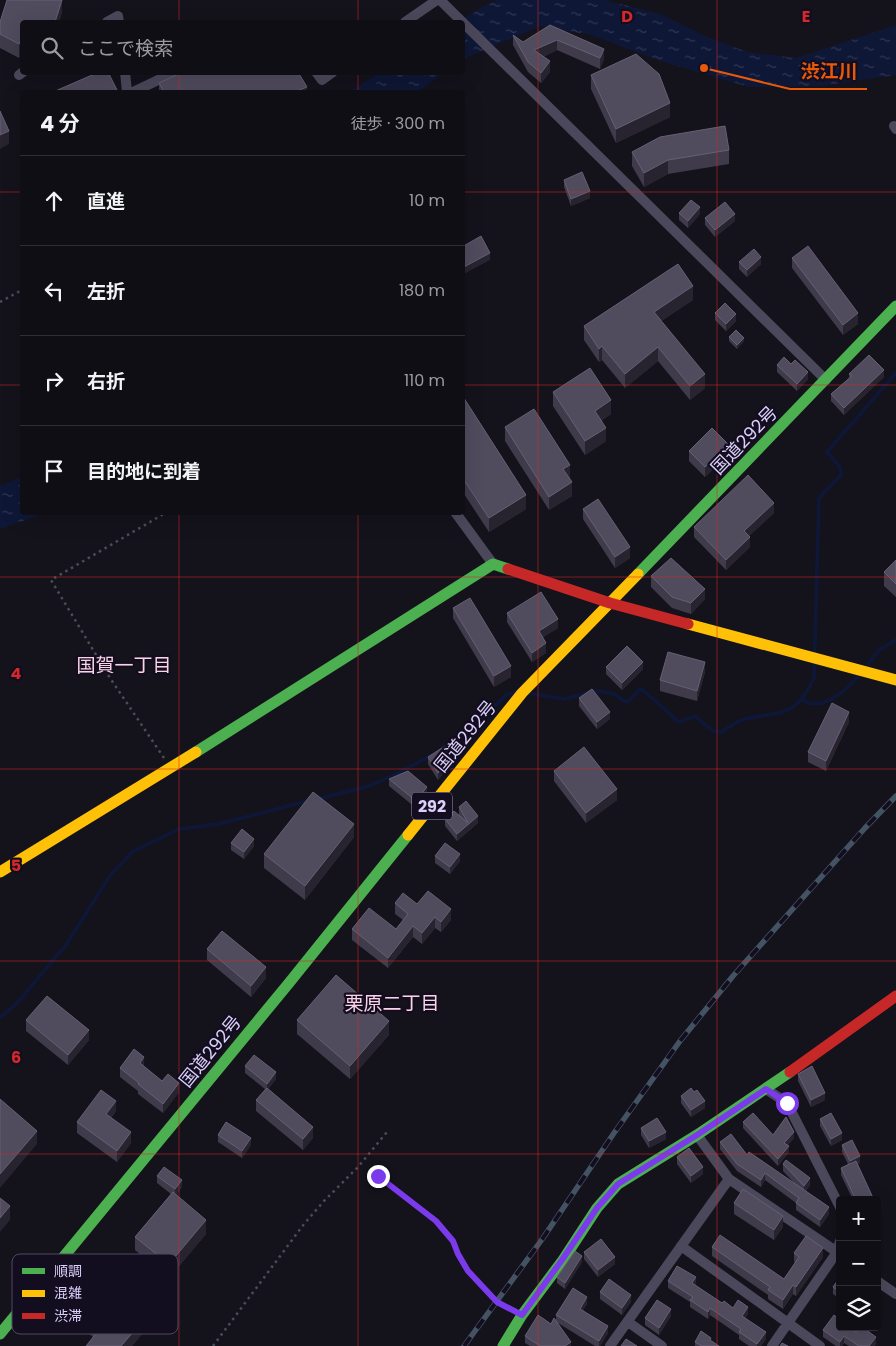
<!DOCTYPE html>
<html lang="ja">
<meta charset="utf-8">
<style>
:root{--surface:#0f0e14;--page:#18171d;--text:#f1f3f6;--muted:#9b9ca0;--line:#2f2e34}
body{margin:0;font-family:Poppins,"Noto Sans JP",sans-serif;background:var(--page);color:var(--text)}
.controls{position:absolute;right:15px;bottom:15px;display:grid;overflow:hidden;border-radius:5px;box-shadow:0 5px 20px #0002}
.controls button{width:45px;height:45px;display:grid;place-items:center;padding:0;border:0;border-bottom:1px solid var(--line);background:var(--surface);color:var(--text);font:25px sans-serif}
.stop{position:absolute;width:15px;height:15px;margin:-11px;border:4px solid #7c3aed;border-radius:50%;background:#fff}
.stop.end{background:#7c3aed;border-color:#fff;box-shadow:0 1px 5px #0008}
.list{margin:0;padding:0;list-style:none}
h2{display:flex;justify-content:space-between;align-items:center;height:65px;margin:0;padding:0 20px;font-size:21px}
h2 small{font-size:16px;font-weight:400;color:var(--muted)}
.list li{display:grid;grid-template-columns:32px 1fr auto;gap:15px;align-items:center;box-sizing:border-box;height:90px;padding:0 20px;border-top:1px solid var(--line)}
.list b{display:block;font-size:19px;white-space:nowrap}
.list em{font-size:16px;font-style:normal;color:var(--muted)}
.icon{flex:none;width:28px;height:28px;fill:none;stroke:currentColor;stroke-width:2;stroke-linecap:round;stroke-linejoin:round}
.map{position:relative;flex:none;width:896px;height:1346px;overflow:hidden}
.search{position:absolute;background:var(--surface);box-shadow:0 5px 20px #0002;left:20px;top:20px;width:445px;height:55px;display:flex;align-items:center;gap:12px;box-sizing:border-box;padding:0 18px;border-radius:5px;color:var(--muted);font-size:19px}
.panel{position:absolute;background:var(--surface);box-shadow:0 5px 20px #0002;left:20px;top:90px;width:445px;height:425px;border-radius:5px}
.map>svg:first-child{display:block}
.water{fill:url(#water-ripples)}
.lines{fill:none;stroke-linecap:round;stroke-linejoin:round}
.stream{stroke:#0e1736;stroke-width:4}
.path{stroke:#464e5c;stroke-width:2.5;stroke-dasharray:2.5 4;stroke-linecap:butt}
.street{stroke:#4b485b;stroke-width:10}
.fast{stroke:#4caf50;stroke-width:11}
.slow{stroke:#ffc107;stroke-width:11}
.jam{stroke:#c62828;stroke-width:11}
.rail-casing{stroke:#445364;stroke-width:5.5}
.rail{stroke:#130e1f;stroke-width:4;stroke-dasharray:11;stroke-linecap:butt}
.wall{fill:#403b4a}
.shaded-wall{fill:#27242f}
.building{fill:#504b5d;stroke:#666076}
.route{stroke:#7c3aed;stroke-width:6}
.grid{fill:none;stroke:#d62828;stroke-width:1;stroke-opacity:0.55}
.labels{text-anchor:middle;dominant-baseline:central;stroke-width:4.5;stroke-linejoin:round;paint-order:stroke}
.shield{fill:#130e1f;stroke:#9f96b9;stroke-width:1}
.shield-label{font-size:16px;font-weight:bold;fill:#dbd0fb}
.street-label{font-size:18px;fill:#dbd0fb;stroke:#130e1f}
.neighbourhood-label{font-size:19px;fill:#fcd2e7;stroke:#130e1f}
.key{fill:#130e1f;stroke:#4f4861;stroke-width:1}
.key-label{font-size:14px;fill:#dbd0fb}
.grid-label{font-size:16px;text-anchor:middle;font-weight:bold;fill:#d62828;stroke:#130e1f;stroke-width:4.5;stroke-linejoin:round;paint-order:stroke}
.leader{fill:none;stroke:#e8590c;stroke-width:2}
.callout-dot{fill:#e8590c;stroke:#130e1f;stroke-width:2}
.callout-label{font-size:19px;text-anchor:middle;font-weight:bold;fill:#e8590c;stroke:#130e1f;stroke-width:4.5;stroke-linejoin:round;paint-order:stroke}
</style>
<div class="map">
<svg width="896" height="1346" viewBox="0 0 896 1346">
<defs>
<pattern id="water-ripples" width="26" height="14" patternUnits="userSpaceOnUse" patternTransform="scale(1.25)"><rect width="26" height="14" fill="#0e1736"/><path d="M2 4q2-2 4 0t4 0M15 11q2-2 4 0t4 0" fill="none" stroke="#303854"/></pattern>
</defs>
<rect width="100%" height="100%" fill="#14121b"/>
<!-- water -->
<path class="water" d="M497 0H604L661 14 703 35 747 52 796 58 896 25V75L822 86 749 87 660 61 591 35 541 26 463 59 462 22H457L489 3Z
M379 73V72L444 73 417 92H349Z
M22 477V512L46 513 0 529V486Z"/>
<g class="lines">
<!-- stream -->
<path class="stream" d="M865 668 879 650 896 640
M529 693 564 699 597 691 614 694 624 701H629L640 689 643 690 679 722 695 716 713 731 721 732C728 728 737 721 745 719 783 710 795 719 814 678L819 498 841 475 840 467 827 452 896 373
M802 700C823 713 848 689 860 674
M317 799 366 787 392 776 438 752 476 724 506 695 515 692
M0 1018 17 1003 66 945 109 877 132 852 179 829 219 824 308 801"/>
<!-- path -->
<path class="path" d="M0 302 22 290
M164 758 110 678 51 580 167 512
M378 1176 436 1221 453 1241 458 1254 468 1271 497 1302 512 1310
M213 1346 304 1224 324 1201 358 1167 387 1132"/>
<!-- street -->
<path class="street" d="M440 0 826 380
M107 22 118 16 119 22
M405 22 437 0
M125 72 127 92
M316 72 322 80 333 72
M19 75 23 72
M133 92 175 72
M894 126 896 129
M455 512 493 564
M766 1089 787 1103 840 1207
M697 1135 729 1179
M681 1246 820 1346
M877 1281 896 1294
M628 1322 662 1346
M610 1346 729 1179 840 1254
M772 1346 837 1252 840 1241"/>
<!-- fast -->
<path class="fast" d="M638 574 896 306
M196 752 493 564 508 569
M0 1334 289 983 408 835
M503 1346 522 1315 563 1260 597 1208 618 1184 697 1135 790 1072"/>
<!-- slow -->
<path class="slow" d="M688 624 896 680
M408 835 522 693 638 574
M0 872 196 752"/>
<!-- jam -->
<path class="jam" d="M508 569 610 603 688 624
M790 1072 896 996"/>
<defs>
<path id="rail" d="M464 1346 543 1238 614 1133 680 1041 733 976 865 828 896 796"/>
</defs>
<!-- rail casing -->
<use href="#rail" class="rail-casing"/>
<!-- rail -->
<use href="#rail" class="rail"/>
</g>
<!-- wall -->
<path class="wall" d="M62 0V12L59 22H22L19 58 0 48V22Z
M550 25 604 59 600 69 557 50 543 57 550 72 541 83 528 72 513 45V35L523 42Z
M591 75 670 117 616 143 591 89Z
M159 83 307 92H159Z
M729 150V164L668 174 644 187 632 166V152Z
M564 180 590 198 571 206 564 187Z
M679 213 700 214 688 228 679 220Z
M705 218 735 221 715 237 705 225Z
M792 258 858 324 843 335 792 268Z
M739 262 761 264 747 277 739 269Z
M693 300 661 321 705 388 690 400 658 361 625 388 602 360 599 362 584 340V326Z
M715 313 736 321 726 331 715 320Z
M729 337 744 341 737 349 729 341Z
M777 365 808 379 797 391 777 372Z
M849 374 884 377 844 415 831 401V394L849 378Z
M553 392 611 414 602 420 606 441 585 455 553 406Z
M462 395 526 509 489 532 462 491Z
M505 427 570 478 572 496 549 510 505 441Z
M689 451 728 454 705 477 689 461Z
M583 509 630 558 615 568 583 519Z
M774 513 749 536 750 547 726 570 694 537V527Z
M896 560V597L884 586V572Z
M651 576 705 599 691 614 672 608 651 587Z
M453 608 511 677 494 687 453 618Z
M507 613 558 628 543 637 546 653 532 662 507 622Z
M606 667 643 669 622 690 606 674Z
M705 672 697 701 660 691V680Z
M579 698 610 719 597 729 579 706Z
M849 722 826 771 808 762V752Z
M428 757 451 763 446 766V770L438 780 428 764Z
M554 771 617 800 586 823 554 781Z
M389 779 427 794 416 808 389 786Z
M459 807 478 823 457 841 445 826V819L459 814Z
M354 837 305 900 264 868V854Z
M231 843 254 846 244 859 231 850Z
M435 856 460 861 450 874 435 863Z
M395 903 417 904 451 920 441 932 435 928 422 944 413 937 388 968 352 940V929H396L403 920 395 914Z
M207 949 266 978 251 997 207 960Z
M26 1020 89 1040 68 1065 26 1031Z
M297 1020 389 1035 350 1079 297 1034Z
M144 1066V1067L162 1081 179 1092 163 1113 138 1094V1091L120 1077V1068Z
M245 1066 276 1079 268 1089 313 1138 303 1150 256 1111V1100L265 1089 245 1073Z
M798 1074 825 1100 811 1107 798 1081Z
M681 1096 705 1108 691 1117 681 1103Z
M116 1111 111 1118 131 1143 117 1162 77 1133V1122Z
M820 1119 842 1140 831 1146 820 1126Z
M743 1122 773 1135 794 1138 788 1145 789 1152 778 1166 743 1128Z
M641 1128 666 1139 649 1148 641 1135Z
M218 1135 251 1145 242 1158 218 1142Z
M720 1142 747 1155 795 1184 783 1171V1164L810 1185 806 1191 829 1214 820 1227 796 1210V1203L765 1180 761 1187 737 1171 720 1149Z
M842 1145 860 1163 857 1164 874 1200H853L841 1175V1168L848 1164 842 1152Z
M677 1157 703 1174 691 1183 677 1164Z
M157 1176 182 1187 176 1195 206 1234 169 1278 135 1250V1237L171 1194 157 1183Z
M734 1203 783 1227 774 1240 734 1214Z
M712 1247 784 1279 795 1263 794 1261V1253L823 1257 796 1296 793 1294 783 1309 768 1299V1295L712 1256Z
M584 1252 615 1264 598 1277 584 1259Z
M582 1262 565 1289 557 1283V1277Z
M840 1277V1299L833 1294V1287Z
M668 1281 696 1284 695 1285 722 1303 748 1314 745 1318 766 1339 761 1346H749L739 1339V1335L710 1315 708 1319 690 1307V1302L668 1288Z
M62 1284 142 1334 132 1346H86L93 1337 65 1314V1301L66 1300 62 1297Z
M600 1292 631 1302 622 1315 600 1299Z
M587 1304 583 1310 608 1333 600 1346H595L558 1323 571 1346H530L525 1343V1336L556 1321V1315Z
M671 1316 659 1335 645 1325V1318Z
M823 1330 856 1332 876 1344 874 1346H849L844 1343 842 1346H836L823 1337Z
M711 1341 719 1346H695V1342Z"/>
<!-- shaded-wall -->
<path class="shaded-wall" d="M62 0V12L59 22H55Z
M22 38V52L19 58V44Z
M557 40V50L534 61V50Z
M604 49V59L600 69V58Z
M550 61V72L541 83V73Z
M307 87V92H295Z
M670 103V117L616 143V129Z
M9 131V144L0 149V135Z
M668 160V174L644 187V173Z
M590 191V198L571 206V199Z
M700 207V214L688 228V221Z
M735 214V221L715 237V230Z
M490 253V260L462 275V268Z
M761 257V264L747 277V270Z
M693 286V300L654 326V312Z
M858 313V324L843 335V325Z
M736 314V321L726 331V324Z
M744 338V341L737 349V345Z
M602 346V360L599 362V349Z
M658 347V361L625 388V374Z
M884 370V377L844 415V408Z
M808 372V379L797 391V384Z
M705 374V388L690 400V386Z
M611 400V414L595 424V411Z
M606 428V441L585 455V441Z
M728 444V454L705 477V467Z
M570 465V479L563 469Z
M572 482V496L549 510V497Z
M526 495V509L489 532V518Z
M774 503V513L744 541V531Z
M750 537V547L726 570V560Z
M630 547V558L615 568V557Z
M705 589V599L691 614V603Z
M558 619V628L539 640V631Z
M546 643V653L532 662V653Z
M643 662V669L622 690V683Z
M705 662V672L697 701V691Z
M511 666V677L494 687V676Z
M610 712V719L597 729V722Z
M849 712V722L826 771V761Z
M451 756V763L446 766V770L438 780V773L444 760Z
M427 787V794L416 808V801Z
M617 789V800L586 823V813Z
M478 816V823L457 841V834Z
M354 824V837L305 900V886Z
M254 839V846L244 859V852Z
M460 854V861L450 874V867Z
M451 909V920L441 932V922Z
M435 917V928L422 944V933Z
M413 926V937L388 968V958Z
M266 967V978L251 997V986Z
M389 1021V1035L350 1079V1066Z
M89 1030V1040L68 1065V1055Z
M144 1057V1066L140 1073V1063Z
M276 1072V1079L267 1091V1084Z
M179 1083V1092L163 1113V1104Z
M825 1093V1100L811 1107V1100Z
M116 1101V1111L106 1124V1114Z
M705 1101V1108L691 1117V1110Z
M313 1127V1138L303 1150V1139Z
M37 1131V1144L0 1188V1174Z
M131 1132V1143L117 1162V1151Z
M666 1132V1139L649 1148V1141Z
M794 1132V1138L784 1149V1143Z
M842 1133V1140L831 1146V1139Z
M251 1138V1145L242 1158V1151Z
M789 1146V1152L778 1166V1159Z
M860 1156V1163L850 1168V1161Z
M703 1167V1174L691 1183V1176Z
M765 1173V1180L761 1187V1180Z
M810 1178V1185L804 1193V1186Z
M182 1180V1187L175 1196V1189Z
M10 1206V1220L0 1232V1218Z
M829 1207V1214L820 1227V1220Z
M783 1216V1227L774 1240V1230Z
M206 1220V1234L169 1278V1264Z
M823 1248V1257L796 1296V1287Z
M582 1256V1262L565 1289V1283Z
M615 1257V1264L598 1277V1270Z
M696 1277V1284L692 1290V1283Z
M793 1285V1294L783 1309V1300Z
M631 1295V1302L622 1315V1308Z
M587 1297V1304L580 1316V1309Z
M748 1307V1314L742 1323V1316Z
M710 1308V1315L708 1319V1312Z
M671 1309V1316L659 1335V1328Z
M142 1322V1334L132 1346H121Z
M608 1326V1333L600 1346H599V1341Z
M766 1332V1339L761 1346H757V1344Z
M844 1336V1343L842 1346H840V1342Z
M876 1337V1344L874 1346H869Z
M571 1342V1346H565Z"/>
<!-- building -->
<path class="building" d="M7 0H62L55 22H22V38L19 44 0 34V22Z
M550 25 604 49 600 58 557 40 534 50 550 61 541 73 528 62 513 35 523 42Z
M636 54 659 74 670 103 616 129 591 75Z
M99 72H108L118 92H53Z
M183 72H298L307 87 295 92H164L159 83Z
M0 111 9 131 0 135Z
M725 126 729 150 668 160 644 173 632 152 660 137Z
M582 172 590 191 571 199 564 180Z
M691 200 700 207 688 221 679 213Z
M725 202 735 214 715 230 705 218Z
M481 236 490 253 462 268V247Z
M808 246 858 313 843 325 792 258Z
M754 249 761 257 747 270 739 262Z
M678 264 693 286 654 312 705 374 690 386 658 347 625 374 602 346 599 349 584 326Z
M725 303 736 314 726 324 715 313Z
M736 330 744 338 737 345 729 337Z
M869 355 884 370 844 408 831 394 852 376 849 374Z
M784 357 791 364 795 360 808 372 797 384 777 365Z
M590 368 611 400 595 411 606 428 585 441 553 392Z
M462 395 526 495 489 518 462 477Z
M534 409 570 465 563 469 572 482 549 497 505 427Z
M712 428 728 444 705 467 689 451Z
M748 475 774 503 744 531 750 537 726 560 694 527Z
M598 499 630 547 615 557 583 509Z
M671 558 705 589 691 603 672 597 651 576Z
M896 560V584L884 572Z
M541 592 558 619 539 631 546 643 532 653 507 613Z
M470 598 511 666 494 676 453 608Z
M627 646 643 662 622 683 606 667Z
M668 652 705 662 697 691 660 680Z
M592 689 610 712 597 722 579 698Z
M832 703 849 712 826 761 808 752Z
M445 746 451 756 444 760 446 763 438 773 428 757Z
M584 747 617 789 586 813 554 771Z
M408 771 427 787 416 801 389 779Z
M313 792 354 824 305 886 264 854Z
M466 801 478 816 457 834 445 819 454 811 468 823 459 807Z
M242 829 254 839 244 852 231 843Z
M445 843 460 854 450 867 435 856Z
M428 891 451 909 441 922 435 917 422 933 413 926 388 958 352 929 369 908 396 929 408 914 395 903 403 893 417 904Z
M222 931 266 967 251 986 207 949Z
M336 975 389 1021 350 1066 297 1020Z
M47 996 89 1030 68 1055 26 1020Z
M134 1049 144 1057 140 1063 162 1081 168 1074 179 1083 163 1104 138 1084 139 1083 120 1068Z
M254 1055 276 1072 267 1084 245 1066Z
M812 1066 825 1093 811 1100 798 1074Z
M267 1088 313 1127 303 1139 256 1100Z
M691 1088 694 1092 697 1090 705 1101 691 1110 681 1096Z
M101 1090 116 1101 106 1114 131 1132 117 1151 77 1122Z
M0 1099 37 1131 0 1174Z
M753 1113 773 1135 786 1117 794 1132 784 1143 789 1146 778 1159 743 1122Z
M831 1113 842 1133 831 1139 820 1119Z
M657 1118 666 1132 649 1141 641 1128Z
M226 1122 251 1138 242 1151 218 1135Z
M731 1134 747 1155 749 1152 829 1207 820 1220 796 1203 799 1198 765 1173 761 1180 737 1164 720 1142Z
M852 1140 860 1156 850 1161 842 1145Z
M689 1148 703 1167 691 1176 677 1157Z
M786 1160 810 1178 804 1186 783 1164Z
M856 1161 874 1200H856L841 1168Z
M164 1167 182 1180 175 1189 157 1176Z
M743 1189 783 1216 774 1230 734 1203Z
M173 1192 206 1220 169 1264 135 1237Z
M0 1198 10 1206 0 1218Z
M720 1235 784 1279 799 1257 794 1253 806 1236 823 1248 796 1287 793 1285 783 1300 768 1290 770 1287 712 1247Z
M601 1239 615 1257 598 1270 584 1252Z
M575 1251 582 1256 565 1283 557 1277Z
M677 1266 696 1277 692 1283 722 1303 724 1301 733 1308 738 1300 748 1307 742 1316 766 1332 757 1344 739 1332 741 1329 710 1308 708 1312 690 1300 693 1297 668 1281Z
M74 1271 84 1280 88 1275 142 1322 121 1346H86L99 1330 65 1301 73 1293 62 1284Z
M840 1277V1292L833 1287Z
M609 1279 631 1295 622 1308 600 1292Z
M573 1288 587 1297 580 1309 608 1326 599 1341 556 1315Z
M657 1300 671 1309 659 1328 645 1318Z
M538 1315 551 1324 554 1318 571 1342 565 1346H540L525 1336Z
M834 1315 840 1320V1327H850L856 1332 860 1327H862L876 1337 869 1346H859L844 1336 840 1342 823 1330Z
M701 1331 711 1338 710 1340 719 1346H702L695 1342Z
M626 1339 637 1346H621Z
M782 1343 788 1346H780Z"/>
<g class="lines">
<!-- route -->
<path class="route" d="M378 1176 436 1221 453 1241 458 1254 468 1271 497 1302 522 1315 562 1260 597 1208 618 1184 697 1135 766 1089 787 1103"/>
</g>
<!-- grid -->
<path class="grid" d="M179 0V22M358 0V22M538 0V1346M717 0V1346M179 72V92M358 72V92M0 192H22M462 192H896M0 385H22M462 385H896M179 512V1346M358 512V1346M0 577H896M0 769H896M0 961H896M0 1154H896"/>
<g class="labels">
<!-- shield labels -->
<rect class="shield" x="412" y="792.5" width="40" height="27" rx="4"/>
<g class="shield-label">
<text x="432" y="806">292</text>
</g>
<!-- street labels -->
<g class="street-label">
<text transform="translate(744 440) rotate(-46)">国道292号</text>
<text transform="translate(465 736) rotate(-51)">国道292号</text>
<text transform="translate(210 1051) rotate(-51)">国道292号</text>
</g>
<!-- neighbourhood labels -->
<g class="neighbourhood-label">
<text x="124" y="665">国賀一丁目</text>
<text x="392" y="1003">栗原二丁目</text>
</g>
</g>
<!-- legend -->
<rect x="12" y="1254" width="166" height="80" rx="8" class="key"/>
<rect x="22" y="1268" width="23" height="6" fill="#4caf50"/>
<rect x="22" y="1290" width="23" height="7" fill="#ffc107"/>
<rect x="22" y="1313" width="23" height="6" fill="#c62828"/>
<g class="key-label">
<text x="54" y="1276">順調</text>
<text x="54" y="1298">混雑</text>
<text x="54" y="1321">渋滞</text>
</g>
<g class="grid-label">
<text x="627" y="22">D</text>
<text x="806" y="22">E</text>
<text x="16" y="679">4</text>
<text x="16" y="871">5</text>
<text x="16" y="1063">6</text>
</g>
<!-- callouts -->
<path class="leader" d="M704 68L790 89H867"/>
<circle class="callout-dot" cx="704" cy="68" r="5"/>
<g class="callout-label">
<text x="829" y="78">渋江川</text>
</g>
</svg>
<div class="controls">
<button>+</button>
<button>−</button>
<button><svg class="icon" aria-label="layers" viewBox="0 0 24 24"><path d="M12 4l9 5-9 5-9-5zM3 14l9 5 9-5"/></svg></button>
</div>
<div class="stop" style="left:787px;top:1103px"></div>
<div class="stop end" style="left:378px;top:1176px"></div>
<div class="search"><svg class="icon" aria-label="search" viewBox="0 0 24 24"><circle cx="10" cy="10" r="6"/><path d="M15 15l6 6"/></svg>ここで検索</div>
<section class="panel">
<h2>4 分<small>徒歩 · 300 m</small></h2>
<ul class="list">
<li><svg class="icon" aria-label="ahead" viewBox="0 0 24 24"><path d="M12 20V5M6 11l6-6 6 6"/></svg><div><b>直進</b></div><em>10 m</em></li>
<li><svg class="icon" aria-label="left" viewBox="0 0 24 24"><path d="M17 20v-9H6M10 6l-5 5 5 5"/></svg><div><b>左折</b></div><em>180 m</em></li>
<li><svg class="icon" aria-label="right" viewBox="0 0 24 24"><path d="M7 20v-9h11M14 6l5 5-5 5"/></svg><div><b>右折</b></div><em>110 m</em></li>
<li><svg class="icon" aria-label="arrive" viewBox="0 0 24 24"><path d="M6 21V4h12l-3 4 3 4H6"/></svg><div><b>目的地に到着</b></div></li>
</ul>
</section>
</div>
